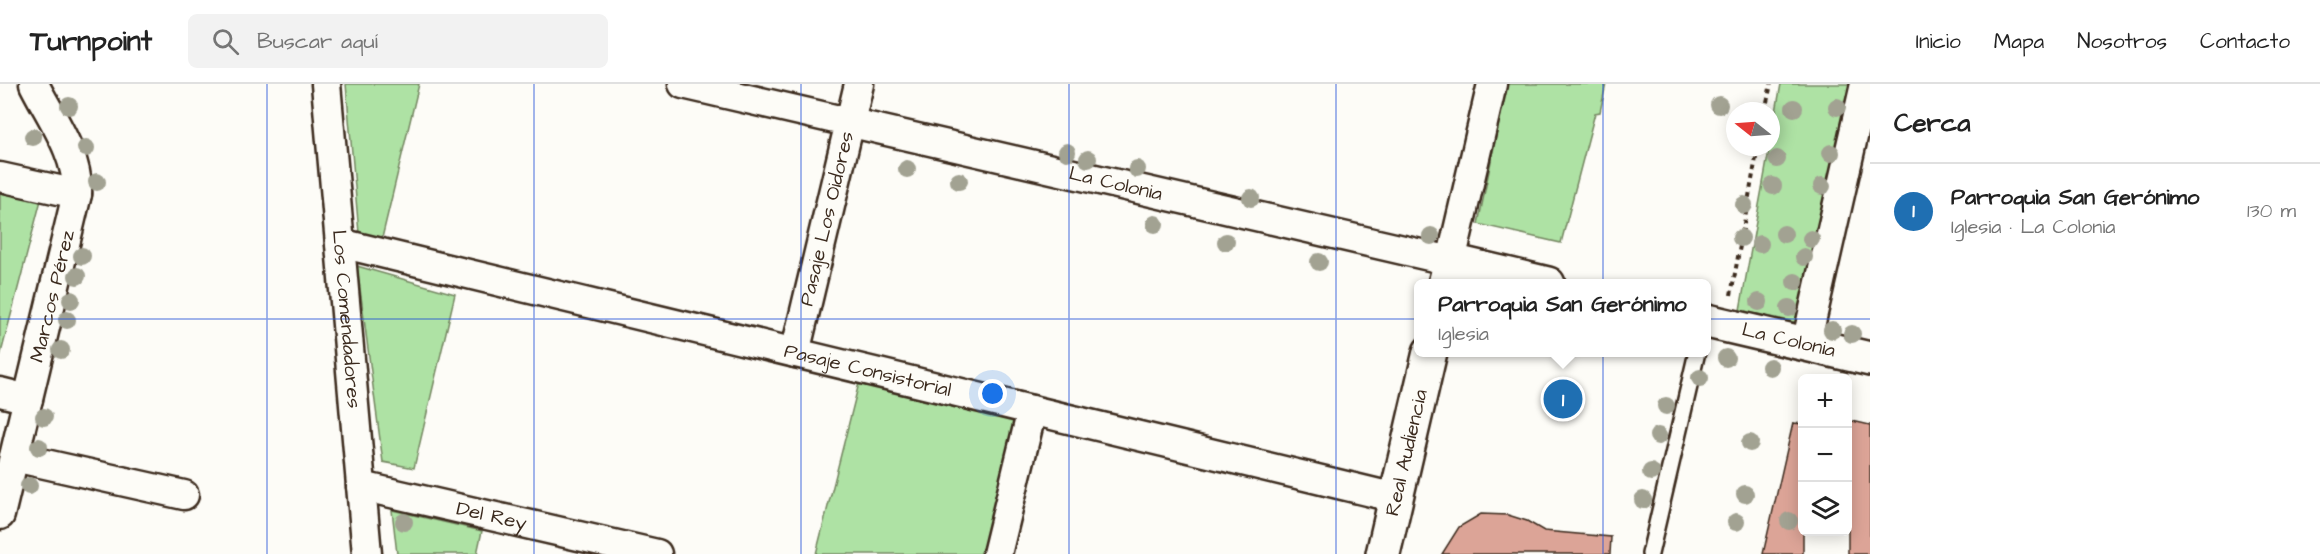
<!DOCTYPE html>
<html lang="es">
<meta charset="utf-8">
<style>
:root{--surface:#fff;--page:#f2f2f2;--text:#222;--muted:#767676;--line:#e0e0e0;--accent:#1f6fb2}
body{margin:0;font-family:"Architects Daughter",sans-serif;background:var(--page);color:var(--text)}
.controls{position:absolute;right:18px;bottom:18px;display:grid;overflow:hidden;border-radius:9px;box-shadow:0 3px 15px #0003}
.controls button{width:54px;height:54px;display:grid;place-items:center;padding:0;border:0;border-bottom:2px solid var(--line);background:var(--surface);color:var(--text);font:30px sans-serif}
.compass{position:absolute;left:1726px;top:18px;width:54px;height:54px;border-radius:50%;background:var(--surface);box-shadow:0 3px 15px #0003;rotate:287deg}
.you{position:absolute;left:993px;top:310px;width:21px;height:21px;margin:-15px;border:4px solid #fff;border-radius:50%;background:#1a73e8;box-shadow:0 0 0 9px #1a73e833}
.badge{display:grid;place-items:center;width:39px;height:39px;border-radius:50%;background:var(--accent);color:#fff;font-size:20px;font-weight:700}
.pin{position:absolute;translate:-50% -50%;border:3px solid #fff;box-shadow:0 2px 6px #0006}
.popup{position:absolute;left:1414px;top:195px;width:297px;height:78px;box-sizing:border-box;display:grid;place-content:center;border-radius:9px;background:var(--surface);filter:drop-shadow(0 2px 4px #0005);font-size:20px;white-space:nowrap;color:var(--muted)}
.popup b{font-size:22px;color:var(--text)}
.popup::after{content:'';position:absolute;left:50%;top:100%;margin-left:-12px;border:12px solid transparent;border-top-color:var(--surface)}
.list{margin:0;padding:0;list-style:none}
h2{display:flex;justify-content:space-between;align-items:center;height:78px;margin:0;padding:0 24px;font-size:26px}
h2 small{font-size:20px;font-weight:400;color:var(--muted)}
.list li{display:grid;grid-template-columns:39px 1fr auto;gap:18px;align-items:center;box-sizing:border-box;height:96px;padding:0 24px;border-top:2px solid var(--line)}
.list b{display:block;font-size:22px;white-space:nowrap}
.list p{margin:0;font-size:20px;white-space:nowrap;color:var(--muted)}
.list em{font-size:20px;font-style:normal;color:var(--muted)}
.icon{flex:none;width:33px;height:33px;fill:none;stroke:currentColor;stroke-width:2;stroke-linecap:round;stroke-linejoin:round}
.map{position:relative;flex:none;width:1870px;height:470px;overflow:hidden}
header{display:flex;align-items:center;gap:36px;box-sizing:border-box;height:84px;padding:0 30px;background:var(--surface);border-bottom:2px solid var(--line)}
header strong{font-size:28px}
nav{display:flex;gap:33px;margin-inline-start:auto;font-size:21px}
.search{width:420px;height:54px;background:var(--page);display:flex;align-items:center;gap:15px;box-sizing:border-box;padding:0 21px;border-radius:9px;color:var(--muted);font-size:22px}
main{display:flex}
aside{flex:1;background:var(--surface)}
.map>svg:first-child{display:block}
.green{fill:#aee2a4;stroke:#748661;stroke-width:1.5}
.building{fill:#dca497;stroke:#3b2a1e;stroke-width:1.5}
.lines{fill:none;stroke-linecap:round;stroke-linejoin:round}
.service-casing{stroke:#3b2a1e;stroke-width:20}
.minor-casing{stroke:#3b2a1e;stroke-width:33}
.tertiary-casing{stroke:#3b2a1e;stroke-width:38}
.path{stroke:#3b2a1e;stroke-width:4;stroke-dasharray:4.5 4.5;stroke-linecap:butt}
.service{stroke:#fdfcf7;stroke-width:15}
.minor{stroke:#fdfcf7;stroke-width:28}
.tertiary{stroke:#fdfcf7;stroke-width:33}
.tree{fill:#a2a292}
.grid{fill:none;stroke:#1d4ed8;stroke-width:1.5;stroke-opacity:0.55}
.labels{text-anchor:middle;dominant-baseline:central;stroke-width:4.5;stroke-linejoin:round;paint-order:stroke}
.street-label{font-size:20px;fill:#3b2a1e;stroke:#fdfcf7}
</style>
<header>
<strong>Turnpoint</strong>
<div class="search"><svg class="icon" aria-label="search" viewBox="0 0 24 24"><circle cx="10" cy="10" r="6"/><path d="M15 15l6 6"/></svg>Buscar aquí</div>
<nav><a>Inicio</a><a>Mapa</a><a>Nosotros</a><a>Contacto</a></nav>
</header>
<main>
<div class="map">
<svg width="1870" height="470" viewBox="0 0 1870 470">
<rect width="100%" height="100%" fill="#fdfcf7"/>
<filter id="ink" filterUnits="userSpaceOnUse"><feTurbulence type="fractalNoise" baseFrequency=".0167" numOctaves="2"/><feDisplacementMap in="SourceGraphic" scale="12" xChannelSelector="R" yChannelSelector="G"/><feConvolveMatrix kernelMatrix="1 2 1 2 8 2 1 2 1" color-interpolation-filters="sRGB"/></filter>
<g filter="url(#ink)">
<!-- green -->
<path class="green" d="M346 0H419L382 154 359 149Z
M1507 0H1606L1600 28 1595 29 1561 159 1478 140Z
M1781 0H1857L1803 240 1740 226Z
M0 106 41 116 0 273Z
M357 182 455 210 414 384 383 378Z
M859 299 1025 340 993 470H816Z
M392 426 482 447 477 470H397Z"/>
<!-- building -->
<path class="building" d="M1848 336 1870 341V470H1848Z
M1793 339 1803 340V470H1763Z
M1481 430 1508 431 1527 437 1544 447 1611 453 1610 470H1442L1459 443Z"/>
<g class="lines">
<defs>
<path id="service" d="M1650 470 1697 268"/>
<g id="minor">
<path id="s1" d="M326 0 367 470"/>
<path id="s2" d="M683 0 1451 177 1492 0"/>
<path d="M0 93 77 110"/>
<path id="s3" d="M340 159 1396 414"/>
<path d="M1806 260 1865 0"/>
<path id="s4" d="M795 269 859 0"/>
<path d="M0 308 28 315"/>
<path d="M14 373 184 411"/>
<path id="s5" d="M361 402 657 470"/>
<path id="s6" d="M0 431 77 110C79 71 51 34 34 0"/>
<path d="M997 470 1032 326"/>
</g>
<g id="tertiary">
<path d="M1445 200 1451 177 1548 200"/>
<path id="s7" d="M1707 237 1870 275"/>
<path id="s8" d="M1383 470 1430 268"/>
</g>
</defs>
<!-- service casing -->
<use href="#service" class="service-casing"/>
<!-- minor casing -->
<use href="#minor" class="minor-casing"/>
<!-- tertiary casing -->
<use href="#tertiary" class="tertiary-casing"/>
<!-- path -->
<path class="path" d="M1765 27 1771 0
M1731 211 1758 63"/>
<!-- service -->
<use href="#service" class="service"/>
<!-- minor -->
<use href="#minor" class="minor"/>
<!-- tertiary -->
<use href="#tertiary" class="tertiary"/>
</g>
<!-- trees -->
<g class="tree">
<circle cx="1719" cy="21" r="9"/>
<circle cx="69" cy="22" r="9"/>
<circle cx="1837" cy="23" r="9"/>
<circle cx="1794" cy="24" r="9"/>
<circle cx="33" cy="53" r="9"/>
<circle cx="86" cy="64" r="9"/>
<circle cx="1067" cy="68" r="9"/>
<circle cx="1831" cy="69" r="9"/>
<circle cx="1088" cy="75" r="9"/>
<circle cx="1777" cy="75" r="9"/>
<circle cx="907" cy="85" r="9"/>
<circle cx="1137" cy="85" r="9"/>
<circle cx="959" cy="97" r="9"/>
<circle cx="97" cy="98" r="9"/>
<circle cx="1773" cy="102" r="9"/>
<circle cx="1822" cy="102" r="9"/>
<circle cx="1251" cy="114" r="9"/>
<circle cx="1744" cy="121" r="9"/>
<circle cx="1155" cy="140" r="9"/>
<circle cx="1784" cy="150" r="9"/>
<circle cx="1431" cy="152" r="9"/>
<circle cx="1741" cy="154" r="9"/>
<circle cx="1811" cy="155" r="9"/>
<circle cx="1226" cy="158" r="9"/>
<circle cx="1760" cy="160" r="9"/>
<circle cx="82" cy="172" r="9"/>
<circle cx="1804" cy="173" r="9"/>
<circle cx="1319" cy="178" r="9"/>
<circle cx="77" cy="192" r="9"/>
<circle cx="1795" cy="198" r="9"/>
<circle cx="71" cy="216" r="9"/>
<circle cx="1759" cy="218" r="9"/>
<circle cx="1789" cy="224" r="9"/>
<circle cx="67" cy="236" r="9"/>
<circle cx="1832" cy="246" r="9"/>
<circle cx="1852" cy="250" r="9"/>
<circle cx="61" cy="266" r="9"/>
<circle cx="1726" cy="274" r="9"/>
<circle cx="1770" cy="283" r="9"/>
<circle cx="1700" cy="294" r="9"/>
<circle cx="1666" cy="322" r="9"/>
<circle cx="44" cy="333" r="9"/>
<circle cx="1658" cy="352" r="9"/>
<circle cx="1750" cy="359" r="9"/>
<circle cx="39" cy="363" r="9"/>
<circle cx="1651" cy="388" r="9"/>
<circle cx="29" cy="402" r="9"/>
<circle cx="1745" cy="410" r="9"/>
<circle cx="1643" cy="416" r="9"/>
<circle cx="1789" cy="437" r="9"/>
<circle cx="404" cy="438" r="9"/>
<circle cx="1736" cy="438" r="9"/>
</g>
</g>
<!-- grid -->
<path class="grid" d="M267 0V470M534 0V470M801 0V470M1069 0V470M1336 0V470M1603 0V470M0 235H1870"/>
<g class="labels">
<!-- street labels -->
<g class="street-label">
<text stroke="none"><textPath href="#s2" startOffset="444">La Colonia</textPath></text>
<text stroke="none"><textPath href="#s4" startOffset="138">Pasaje Los Oidores</textPath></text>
<text stroke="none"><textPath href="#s6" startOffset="225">Marcos Pérez</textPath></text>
<text stroke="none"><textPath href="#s1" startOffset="236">Los Comendadores</textPath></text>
<text stroke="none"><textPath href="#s7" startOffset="84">La Colonia</textPath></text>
<text stroke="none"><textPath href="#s3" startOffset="543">Pasaje Consistorial</textPath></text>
<text stroke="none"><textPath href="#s8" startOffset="104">Real Audiencia</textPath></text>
<text stroke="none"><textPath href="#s5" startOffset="134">Del Rey</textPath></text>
</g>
</g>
</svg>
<div class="controls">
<button>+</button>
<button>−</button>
<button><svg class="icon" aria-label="layers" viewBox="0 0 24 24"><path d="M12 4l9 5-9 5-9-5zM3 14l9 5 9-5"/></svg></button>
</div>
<svg class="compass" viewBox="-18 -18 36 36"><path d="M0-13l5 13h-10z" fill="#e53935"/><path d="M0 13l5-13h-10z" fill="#767676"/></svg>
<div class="you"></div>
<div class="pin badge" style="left:1563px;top:315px">1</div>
<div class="popup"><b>Parroquia San Gerónimo</b>Iglesia</div>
</div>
<aside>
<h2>Cerca<small></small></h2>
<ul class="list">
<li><span class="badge">1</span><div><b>Parroquia San Gerónimo</b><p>Iglesia · La Colonia</p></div><em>130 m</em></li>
</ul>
</aside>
</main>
